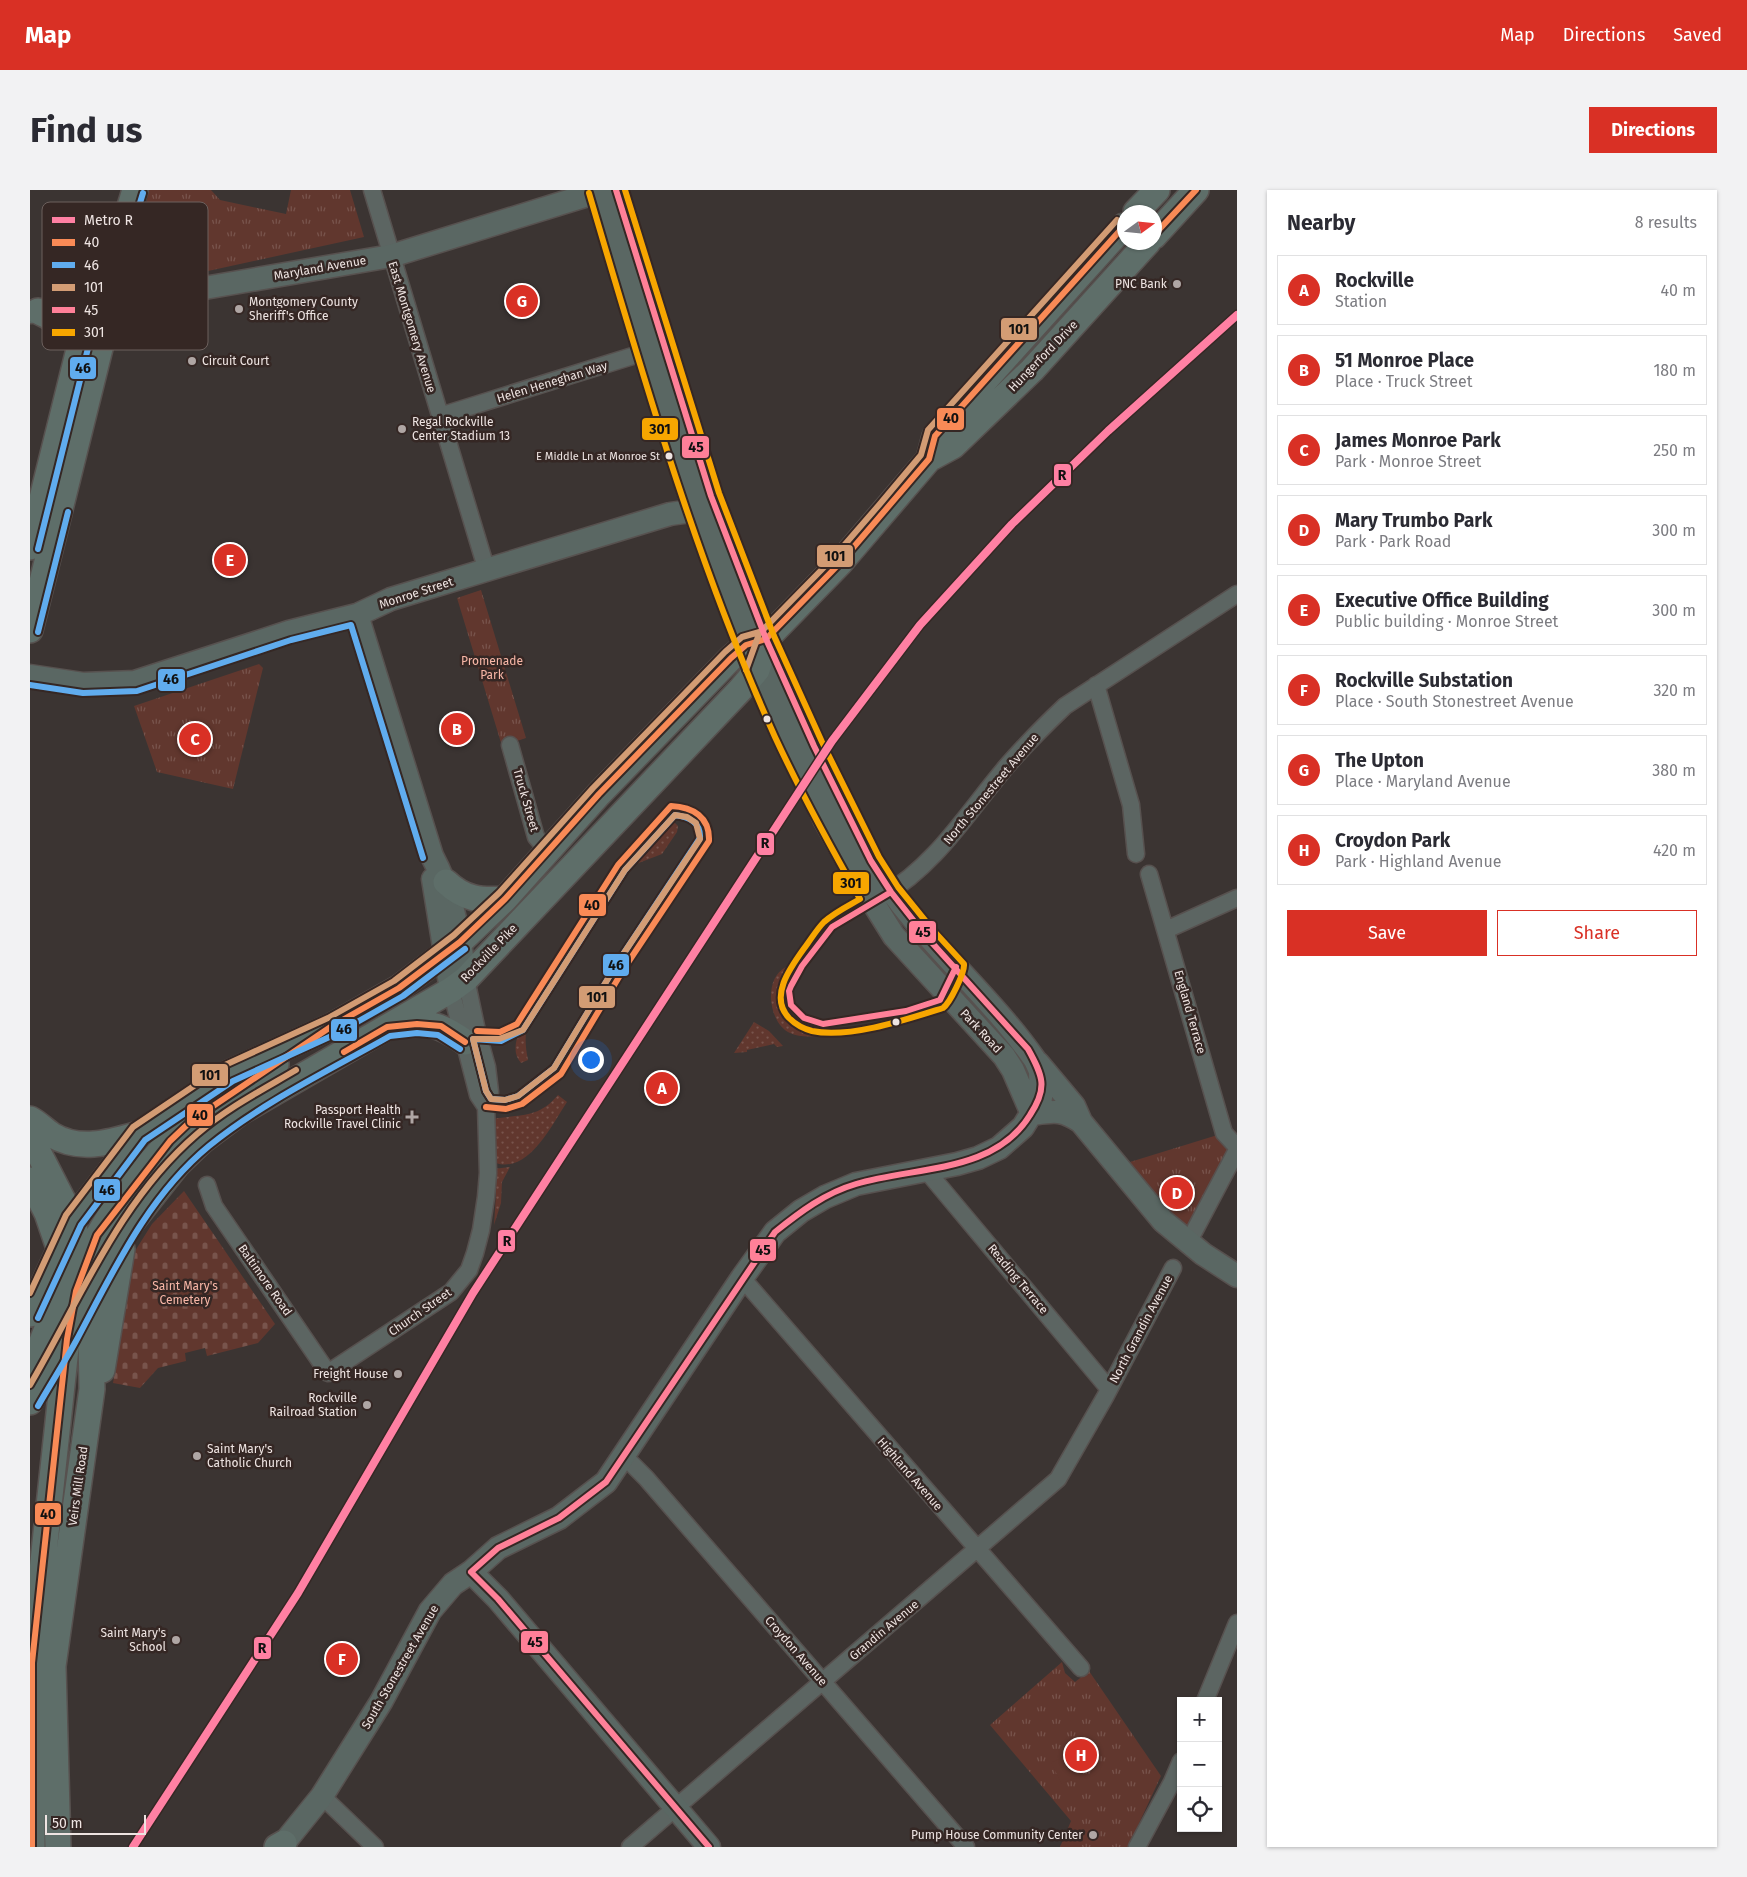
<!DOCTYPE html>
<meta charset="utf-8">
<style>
:root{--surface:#fff;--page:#f2f2f3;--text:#2b2b33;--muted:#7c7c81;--line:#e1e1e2;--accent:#d93025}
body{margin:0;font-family:"Fira Sans",sans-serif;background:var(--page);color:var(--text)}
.controls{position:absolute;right:15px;bottom:15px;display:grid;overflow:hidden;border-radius:0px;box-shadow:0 1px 4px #0004}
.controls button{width:45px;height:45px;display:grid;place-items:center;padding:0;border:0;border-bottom:1px solid var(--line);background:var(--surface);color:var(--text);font:25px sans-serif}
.compass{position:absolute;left:1087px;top:15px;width:45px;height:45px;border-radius:50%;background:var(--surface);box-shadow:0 1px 4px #0004;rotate:75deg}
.scale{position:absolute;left:15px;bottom:12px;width:101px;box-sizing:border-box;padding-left:5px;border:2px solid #eee4e2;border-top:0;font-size:14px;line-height:18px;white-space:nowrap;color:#eee4e2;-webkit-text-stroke:4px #352724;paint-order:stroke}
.you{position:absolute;left:560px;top:869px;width:18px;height:18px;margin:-12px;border:4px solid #fff;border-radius:50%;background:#1a73e8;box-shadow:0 0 0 8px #1a73e833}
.badge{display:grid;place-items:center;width:32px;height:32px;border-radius:50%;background:var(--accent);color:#fff;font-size:16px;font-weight:700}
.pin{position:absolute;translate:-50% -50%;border:2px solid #fff;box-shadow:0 1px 5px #0006}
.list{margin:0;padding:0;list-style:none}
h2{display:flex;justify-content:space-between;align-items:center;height:65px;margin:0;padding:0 20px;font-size:21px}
h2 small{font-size:16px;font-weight:400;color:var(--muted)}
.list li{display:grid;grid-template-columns:32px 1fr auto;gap:15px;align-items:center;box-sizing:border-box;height:70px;margin:0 10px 10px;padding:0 10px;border:1px solid var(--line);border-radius:0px}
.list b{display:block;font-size:19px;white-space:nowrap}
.list p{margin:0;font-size:16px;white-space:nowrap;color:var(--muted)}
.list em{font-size:16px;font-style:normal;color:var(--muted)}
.actions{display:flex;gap:10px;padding:15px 20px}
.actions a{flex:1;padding:11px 0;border:1px solid var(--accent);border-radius:0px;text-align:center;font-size:18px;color:var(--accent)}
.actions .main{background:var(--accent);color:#fff}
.icon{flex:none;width:28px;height:28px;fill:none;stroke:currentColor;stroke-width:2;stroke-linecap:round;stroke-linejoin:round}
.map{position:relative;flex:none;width:1207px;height:1657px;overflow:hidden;border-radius:0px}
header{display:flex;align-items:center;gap:30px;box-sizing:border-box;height:70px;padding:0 25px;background:var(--accent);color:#fff}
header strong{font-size:24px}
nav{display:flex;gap:28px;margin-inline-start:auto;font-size:18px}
.intro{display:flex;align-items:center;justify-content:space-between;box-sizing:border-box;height:120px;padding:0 30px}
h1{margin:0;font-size:35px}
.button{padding:12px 22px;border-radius:0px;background:var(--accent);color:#fff;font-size:18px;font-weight:700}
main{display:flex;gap:30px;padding:0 30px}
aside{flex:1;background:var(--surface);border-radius:0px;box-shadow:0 1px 4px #0004}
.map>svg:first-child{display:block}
.grass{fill:url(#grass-dots)}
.cemetery{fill:url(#cemetery-stones)}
.park{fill:url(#park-tufts)}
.pitch{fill:#61372e}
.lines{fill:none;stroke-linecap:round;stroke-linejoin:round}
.street-casing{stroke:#57514f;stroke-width:19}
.secondary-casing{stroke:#57514f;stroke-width:25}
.primary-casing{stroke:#57514f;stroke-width:28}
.street{stroke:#5c6562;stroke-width:16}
.secondary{stroke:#5a6763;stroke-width:22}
.primary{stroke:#5e6e69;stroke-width:25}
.bus-1-casing{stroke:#352724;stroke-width:10}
.bus-2-casing{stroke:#352724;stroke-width:10}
.bus-3-casing{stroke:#352724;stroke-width:10}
.bus-4-casing{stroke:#352724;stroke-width:10}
.bus-5-casing{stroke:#352724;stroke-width:10}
.bus-1{stroke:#f98a56;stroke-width:6}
.bus-2{stroke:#60acee;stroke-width:6}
.bus-3{stroke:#d39c74;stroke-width:6}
.bus-4{stroke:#ff8098;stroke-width:6}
.bus-5{stroke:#f7a600;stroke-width:6}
.metro-1-casing{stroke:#352724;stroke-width:11}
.metro-1{stroke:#ff80a3;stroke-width:8}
.poi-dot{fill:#afa6a4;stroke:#352724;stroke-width:2}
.bus-dot{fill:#eee4e2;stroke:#352724;stroke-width:2}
.labels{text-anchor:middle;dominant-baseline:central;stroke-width:5;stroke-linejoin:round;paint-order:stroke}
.bus-label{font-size:11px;fill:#eee4e2;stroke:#352724;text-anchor:end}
.street-label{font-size:12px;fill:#eee4e2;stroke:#352724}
.poi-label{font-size:12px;fill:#eee4e2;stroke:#352724;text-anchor:end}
.park-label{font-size:12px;fill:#f8b7a7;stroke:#352724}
.key{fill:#352724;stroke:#6c605d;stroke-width:1}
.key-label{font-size:14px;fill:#eee4e2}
.line-badge{stroke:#352724;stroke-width:2}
.pale-badge-label{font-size:14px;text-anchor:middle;font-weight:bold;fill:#111}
</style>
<header>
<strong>Map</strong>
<nav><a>Map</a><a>Directions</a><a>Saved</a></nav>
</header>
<div class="intro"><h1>Find us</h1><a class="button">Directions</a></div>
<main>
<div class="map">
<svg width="1207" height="1657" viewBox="0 0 1207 1657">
<defs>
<pattern id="grass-dots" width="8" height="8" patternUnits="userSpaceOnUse" patternTransform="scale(1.25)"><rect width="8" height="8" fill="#61372e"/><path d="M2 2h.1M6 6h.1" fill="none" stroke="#78544c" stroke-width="1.8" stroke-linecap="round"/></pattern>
<pattern id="cemetery-stones" width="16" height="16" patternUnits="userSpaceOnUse" patternTransform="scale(1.25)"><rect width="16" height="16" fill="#61372e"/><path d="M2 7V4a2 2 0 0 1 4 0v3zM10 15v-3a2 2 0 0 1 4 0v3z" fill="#78544c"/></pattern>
<pattern id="park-tufts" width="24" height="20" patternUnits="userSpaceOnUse" patternTransform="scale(1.25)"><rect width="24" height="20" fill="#61372e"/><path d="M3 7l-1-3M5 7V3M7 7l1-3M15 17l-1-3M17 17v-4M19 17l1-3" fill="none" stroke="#78544c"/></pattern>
</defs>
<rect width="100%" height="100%" fill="#3b3432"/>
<!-- grass -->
<path class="grass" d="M644 632 648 636 647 642 632 664 601 676 596 681 515 807 511 805C549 744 588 686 637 633Z
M756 777 746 805 752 828 773 842 787 841V846C778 847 769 847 760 843 738 833 733 788 756 777Z
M509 809 512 811C495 829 493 846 498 870L491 873C483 864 485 853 489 842L487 841Z
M724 832 739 841 753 856 747 857 744 854 717 860V862L704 863Z
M528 905 537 912C523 933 499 984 466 973L462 929C490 924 508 929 528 905Z
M480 977 472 992 471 1013 464 1035 466 1004 463 979Z"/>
<!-- cemetery -->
<path class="cemetery" d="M154 1001 245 1134 228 1153 177 1166 175 1158 155 1163 156 1171 128 1178 110 1198 83 1193 105 1061 122 1034Z"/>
<!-- park -->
<path class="park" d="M119 0H181L190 10 256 24 261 0H320L334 47 178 81 99 94Z
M451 400 496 548 472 556 427 408Z
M229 474 233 478 203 599 127 582 104 516Z
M1194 943 1207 957 1158 1053 1087 976Z
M1032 1472 1035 1483 1045 1492 1059 1481 1131 1586 1098 1657H1030L1041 1631 960 1535Z"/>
<!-- pitch -->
<path class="pitch" d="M1055 1554 1067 1575 1032 1594 1021 1573Z"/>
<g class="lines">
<defs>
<path id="street" d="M342 0 457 381
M410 226 625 159
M1066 495 1101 615 1106 664
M480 555 506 647 518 661
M1119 684 1194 943 1207 957
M853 706C906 675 937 623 976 577 995 555 1015 535 1035 516L1207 404
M1136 740 1207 708
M421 800 448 905 456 917
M896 980 1079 1199
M177 995 184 1016 298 1183 421 1102 439 1080 445 1063 451 1040 456 1007 458 983 456 917 460 902 457 877 447 841 436 789
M1158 1053 1207 960
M712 1088 1051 1478
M595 1267 616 1288 936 1657
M1175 1511 1207 1433
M292 1606 345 1657
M600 1657 1028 1289 1075 1207 1143 1078
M1107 1657 1142 1592 1151 1571"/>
<path id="secondary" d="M567 0 663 316 716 455 794 629 824 682 864 746 974 866 983 880 1002 924
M0 122 81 114 361 66 574 0
M327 425 402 666C424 707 428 743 436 789
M0 486 53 494 105 492 259 442 327 425 361 409 640 324 654 322 676 309
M403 689 421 800
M1008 873 1044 916 1051 932
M1002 924C1024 921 1032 919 1051 932L1133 1031 1173 1064 1207 1086
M441 1382 468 1409 679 1657
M254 1653 292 1606 351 1512 400 1421 423 1394 441 1382 468 1358 529 1328 576 1292 712 1088 745 1042 771 1021 795 1007 826 994 927 974 948 968 969 958 993 937 1011 908 1010 881 1005 870C956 800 888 747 843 674 812 624 789 568 765 515 735 446 704 377 680 305 646 204 618 102 586 0"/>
<path id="primary" d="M1106 22 1127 0
M1124 46 1166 0
M8 121C26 131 44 137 49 159
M899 269 905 246 1094 36
M0 357 60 115 73 92 78 88 105 0
M0 440 81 114 83 96 78 88
M416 692C434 709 450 711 475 709
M364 836C398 832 407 832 435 852
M0 929C8 933 14 940 22 945 50 962 81 952 109 944
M0 946 43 1030 58 1110 61 1149 62 1199 23 1476 28 1657
M0 990 17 1023 30 1061 37 1149 2 1473V1657
M52 1082C67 1033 122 964 161 932 187 910 218 893 246 874
M0 1124 43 1030 109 944 199 883 302 836 369 798 430 752 475 709 569 604 701 468 716 455 736 449
M72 1180 92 1059
M0 1182 31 1103
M0 1212 37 1149 94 1042 147 975 173 950 209 923 421 800 436 789 710 500 727 480 736 449 810 373 899 269 923 256 1002 180 1118 52
M247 1657 254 1653"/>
</defs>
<!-- street casing -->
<use href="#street" class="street-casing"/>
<!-- secondary casing -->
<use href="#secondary" class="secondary-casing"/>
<!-- primary casing -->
<use href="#primary" class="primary-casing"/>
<!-- street -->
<use href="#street" class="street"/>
<!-- secondary -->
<use href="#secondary" class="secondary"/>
<!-- primary -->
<use href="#primary" class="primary"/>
<defs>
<path id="bus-1" d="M1124 45 1166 0
M447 841 470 842 487 834 588 675 641 616C663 617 680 627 679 651L595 777 531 884 492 914 476 919 456 917
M314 862 357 837 387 834 411 836 435 852
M2 1657V1473L37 1149 46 1101 67 1045 140 951 161 931 302 836 369 798 430 752 475 709 569 604 701 468 716 455 736 449 810 373 899 269 905 246 1094 36"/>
<path id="bus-2" d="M8 359 68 118 86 91 113 3
M8 442 38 322
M0 495 53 503 107 501 261 450 321 435 393 668
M645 625C659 627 671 632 670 648L588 772 524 878 488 906 475 910 461 909 456 901 443 849 471 851 493 840 595 680Z
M8 1128 51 1035 115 950 203 891 306 844 373 806 435 759
M8 1216C20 1195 34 1173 46 1151 83 1082 117 1007 179 956 233 912 300 880 360 846L387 843 408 845 430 859"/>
<path id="bus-3" d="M716 480 729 444 804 367 849 315 891 265 898 240 1087 30
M645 625 657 627 666 633 670 649 588 772 524 878 488 906 475 910 461 909 456 901 443 849H469L493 840 595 680Z
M0 1103 36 1025 103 937 195 875 298 828 364 791 424 745 469 703 563 598 695 462 712 447 733 441
M0 1195C51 1108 89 1011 167 944 197 918 232 900 266 880"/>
<path id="bus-4" d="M586 0 681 306 736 449 784 556 841 671 861 702 895 745 998 859C1013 886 1018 898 1000 925 964 984 885 976 826 994 795 1003 770 1022 745 1042L576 1292 529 1328 468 1358 441 1382 468 1409 679 1657
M861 702 802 737 772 776 761 796 759 801 761 815 774 828 793 834 876 821 910 810 926 777"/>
<path id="bus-5" d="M559 3C613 186 666 372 745 547 771 603 800 656 830 709 818 716 805 722 794 732 788 738 783 746 778 753 764 773 737 805 759 828 765 834 774 839 782 841 819 849 878 829 913 818 920 813 935 782 934 774L902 739 868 697 849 667 792 552 744 446 689 303 595 0"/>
</defs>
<!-- bus-1 casing -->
<use href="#bus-1" class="bus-1-casing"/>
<!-- bus-2 casing -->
<use href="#bus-2" class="bus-2-casing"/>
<!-- bus-3 casing -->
<use href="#bus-3" class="bus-3-casing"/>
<!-- bus-4 casing -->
<use href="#bus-4" class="bus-4-casing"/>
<!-- bus-5 casing -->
<use href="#bus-5" class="bus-5-casing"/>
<!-- bus-1 -->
<use href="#bus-1" class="bus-1"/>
<!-- bus-2 -->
<use href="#bus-2" class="bus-2"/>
<!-- bus-3 -->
<use href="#bus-3" class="bus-3"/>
<!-- bus-4 -->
<use href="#bus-4" class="bus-4"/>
<!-- bus-5 -->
<use href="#bus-5" class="bus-5"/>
<defs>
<path id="metro-1" d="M103 1657 268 1403 443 1103 802 551 890 435 982 334 1078 241 1207 125"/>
</defs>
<!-- metro-1 casing -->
<use href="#metro-1" class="metro-1-casing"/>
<!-- metro-1 -->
<use href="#metro-1" class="metro-1"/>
</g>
<!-- markers -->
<g class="poi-dot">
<circle cx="1147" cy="94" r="5"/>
<circle cx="209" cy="119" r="5"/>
<circle cx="162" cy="171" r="5"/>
<circle cx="372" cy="239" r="5"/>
<path d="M379.5 919.5h5v5h5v5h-5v5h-5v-5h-5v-5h5z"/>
<circle cx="368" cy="1184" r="5"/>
<circle cx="337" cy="1215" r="5"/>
<circle cx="167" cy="1266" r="5"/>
<circle cx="146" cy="1450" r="5"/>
<circle cx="1063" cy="1645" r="5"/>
</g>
<g class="bus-dot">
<circle cx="639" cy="266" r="4.5"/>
<circle cx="737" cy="529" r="4.5"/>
<circle cx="866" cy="832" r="4.5"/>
</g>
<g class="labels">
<!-- bus labels -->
<g class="bus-label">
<text x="630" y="266">E Middle Ln at Monroe St</text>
</g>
<!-- street labels -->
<g class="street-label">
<text transform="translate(290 78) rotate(-10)">Maryland Avenue</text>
<text transform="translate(382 137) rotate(73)">East Montgomery Avenue</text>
<text transform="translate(1013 166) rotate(-46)">Hungerford Drive</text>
<text transform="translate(522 192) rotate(-17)">Helen Heneghan Way</text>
<text transform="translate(386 403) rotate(-18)">Monroe Street</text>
<text transform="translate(961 599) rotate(-50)">North Stonestreet Avenue</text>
<text transform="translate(496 610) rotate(74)">Truck Street</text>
<text transform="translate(459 763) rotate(-46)">Rockville Pike</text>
<text transform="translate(1160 822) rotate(74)">England Terrace</text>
<text transform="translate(951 841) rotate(47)">Park Road</text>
<text transform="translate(988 1089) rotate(50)">Reading Terrace</text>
<text transform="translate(235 1090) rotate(55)">Baltimore Road</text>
<text transform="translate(390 1122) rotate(-35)">Church Street</text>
<text transform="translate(1111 1139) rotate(-62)">North Grandin Avenue</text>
<text transform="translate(880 1284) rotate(49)">Highland Avenue</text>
<text transform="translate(48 1296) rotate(-82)">Veirs Mill Road</text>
<text transform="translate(854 1440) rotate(-40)">Grandin Avenue</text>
<text transform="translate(766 1461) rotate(49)">Croydon Avenue</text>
<text transform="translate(370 1477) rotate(-60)">South Stonestreet Avenue</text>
</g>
<!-- poi labels -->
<g class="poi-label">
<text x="1137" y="94">PNC Bank</text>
<text x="219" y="112" text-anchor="start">Montgomery County<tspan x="219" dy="14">Sheriff's Office</tspan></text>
<text x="172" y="171" text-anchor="start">Circuit Court</text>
<text x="382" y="232" text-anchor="start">Regal Rockville<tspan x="382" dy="14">Center Stadium 13</tspan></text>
<text x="371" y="920">Passport Health<tspan x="371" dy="14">Rockville Travel Clinic</tspan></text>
<text x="358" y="1184">Freight House</text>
<text x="327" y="1208">Rockville<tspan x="327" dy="14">Railroad Station</tspan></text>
<text x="177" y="1259" text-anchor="start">Saint Mary's<tspan x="177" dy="14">Catholic Church</tspan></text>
<text x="136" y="1443">Saint Mary's<tspan x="136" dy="14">School</tspan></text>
<text x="1053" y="1645">Pump House Community Center</text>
</g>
<!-- park labels -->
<g class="park-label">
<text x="462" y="471">Promenade<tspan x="462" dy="14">Park</tspan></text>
<text x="155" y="1096">Saint Mary's<tspan x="155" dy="14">Cemetery</tspan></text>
</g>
</g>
<!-- legend -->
<rect x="12" y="12" width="166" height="148" rx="8" class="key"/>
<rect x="22" y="27" width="23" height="6" fill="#ff80a3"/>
<rect x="22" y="49" width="23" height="7" fill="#f98a56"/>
<rect x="22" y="72" width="23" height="6" fill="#60acee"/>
<rect x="22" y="94" width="23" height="7" fill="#d39c74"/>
<rect x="22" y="117" width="23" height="6" fill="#ff8098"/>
<rect x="22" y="139" width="23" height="7" fill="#f7a600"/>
<g class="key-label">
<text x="54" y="35">Metro R</text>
<text x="54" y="57">40</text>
<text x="54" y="80">46</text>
<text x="54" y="102">101</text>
<text x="54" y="125">45</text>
<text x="54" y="147">301</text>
</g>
<g class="line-badge">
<rect x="970" y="127" width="38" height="24" rx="5" fill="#d39c74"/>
<rect x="39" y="166" width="28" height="24" rx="5" fill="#60acee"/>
<rect x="906" y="217" width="29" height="24" rx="5" fill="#f98a56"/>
<rect x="611" y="227" width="38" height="24" rx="5" fill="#f7a600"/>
<rect x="651" y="245" width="29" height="24" rx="5" fill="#ff8098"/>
<rect x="1023" y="273" width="19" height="24" rx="5" fill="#ff80a3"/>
<rect x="786" y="354" width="38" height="24" rx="5" fill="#d39c74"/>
<rect x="127" y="478" width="29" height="24" rx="5" fill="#60acee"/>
<rect x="726" y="642" width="19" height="24" rx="5" fill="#ff80a3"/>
<rect x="802" y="681" width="38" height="24" rx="5" fill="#f7a600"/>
<rect x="548" y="703" width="29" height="24" rx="5" fill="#f98a56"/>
<rect x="878" y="730" width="29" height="24" rx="5" fill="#ff8098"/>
<rect x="572" y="763" width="28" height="24" rx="5" fill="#60acee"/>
<rect x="548" y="795" width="38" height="24" rx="5" fill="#d39c74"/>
<rect x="300" y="828" width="28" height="24" rx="5" fill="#60acee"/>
<rect x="161" y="873" width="38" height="24" rx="5" fill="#d39c74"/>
<rect x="156" y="913" width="28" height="24" rx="5" fill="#f98a56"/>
<rect x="63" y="988" width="28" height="24" rx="5" fill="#60acee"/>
<rect x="467" y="1039" width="19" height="24" rx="5" fill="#ff80a3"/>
<rect x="719" y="1048" width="28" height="24" rx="5" fill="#ff8098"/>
<rect x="4" y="1312" width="28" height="24" rx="5" fill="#f98a56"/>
<rect x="490" y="1440" width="29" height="24" rx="5" fill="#ff8098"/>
<rect x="223" y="1446" width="19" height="24" rx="5" fill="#ff80a3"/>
</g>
<g class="pale-badge-label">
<text x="989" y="144">101</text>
<text x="53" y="183">46</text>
<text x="921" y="233">40</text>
<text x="630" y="244">301</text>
<text x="666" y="262">45</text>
<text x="1032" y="290">R</text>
<text x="805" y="371">101</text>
<text x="141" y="494">46</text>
<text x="735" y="658">R</text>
<text x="821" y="698">301</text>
<text x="562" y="720">40</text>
<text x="893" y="747">45</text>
<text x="586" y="780">46</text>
<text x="567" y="812">101</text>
<text x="314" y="844">46</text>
<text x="180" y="890">101</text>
<text x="170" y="930">40</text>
<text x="77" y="1005">46</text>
<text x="477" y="1056">R</text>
<text x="733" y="1065">45</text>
<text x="18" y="1329">40</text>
<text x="505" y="1457">45</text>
<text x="232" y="1463">R</text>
</g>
</svg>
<div class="controls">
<button>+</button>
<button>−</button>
<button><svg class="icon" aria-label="locate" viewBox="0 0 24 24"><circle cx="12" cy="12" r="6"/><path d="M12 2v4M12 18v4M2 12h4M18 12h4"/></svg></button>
</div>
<svg class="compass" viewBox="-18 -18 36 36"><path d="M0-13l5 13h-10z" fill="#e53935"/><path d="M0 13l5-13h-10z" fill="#7c7c81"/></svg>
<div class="scale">50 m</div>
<div class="you"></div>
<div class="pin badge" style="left:632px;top:898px">A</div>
<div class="pin badge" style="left:427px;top:539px">B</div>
<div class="pin badge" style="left:165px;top:549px">C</div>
<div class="pin badge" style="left:1147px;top:1003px">D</div>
<div class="pin badge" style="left:200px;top:370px">E</div>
<div class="pin badge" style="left:312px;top:1469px">F</div>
<div class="pin badge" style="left:492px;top:111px">G</div>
<div class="pin badge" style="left:1051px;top:1565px">H</div>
</div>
<aside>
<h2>Nearby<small>8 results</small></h2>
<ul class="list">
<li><span class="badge">A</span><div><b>Rockville</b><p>Station</p></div><em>40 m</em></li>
<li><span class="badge">B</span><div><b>51 Monroe Place</b><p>Place · Truck Street</p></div><em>180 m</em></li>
<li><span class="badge">C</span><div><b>James Monroe Park</b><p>Park · Monroe Street</p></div><em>250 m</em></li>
<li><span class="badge">D</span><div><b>Mary Trumbo Park</b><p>Park · Park Road</p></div><em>300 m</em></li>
<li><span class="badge">E</span><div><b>Executive Office Building</b><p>Public building · Monroe Street</p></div><em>300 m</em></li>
<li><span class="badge">F</span><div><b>Rockville Substation</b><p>Place · South Stonestreet Avenue</p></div><em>320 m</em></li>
<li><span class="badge">G</span><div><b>The Upton</b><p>Place · Maryland Avenue</p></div><em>380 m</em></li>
<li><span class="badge">H</span><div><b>Croydon Park</b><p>Park · Highland Avenue</p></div><em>420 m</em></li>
</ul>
<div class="actions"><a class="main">Save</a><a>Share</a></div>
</aside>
</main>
